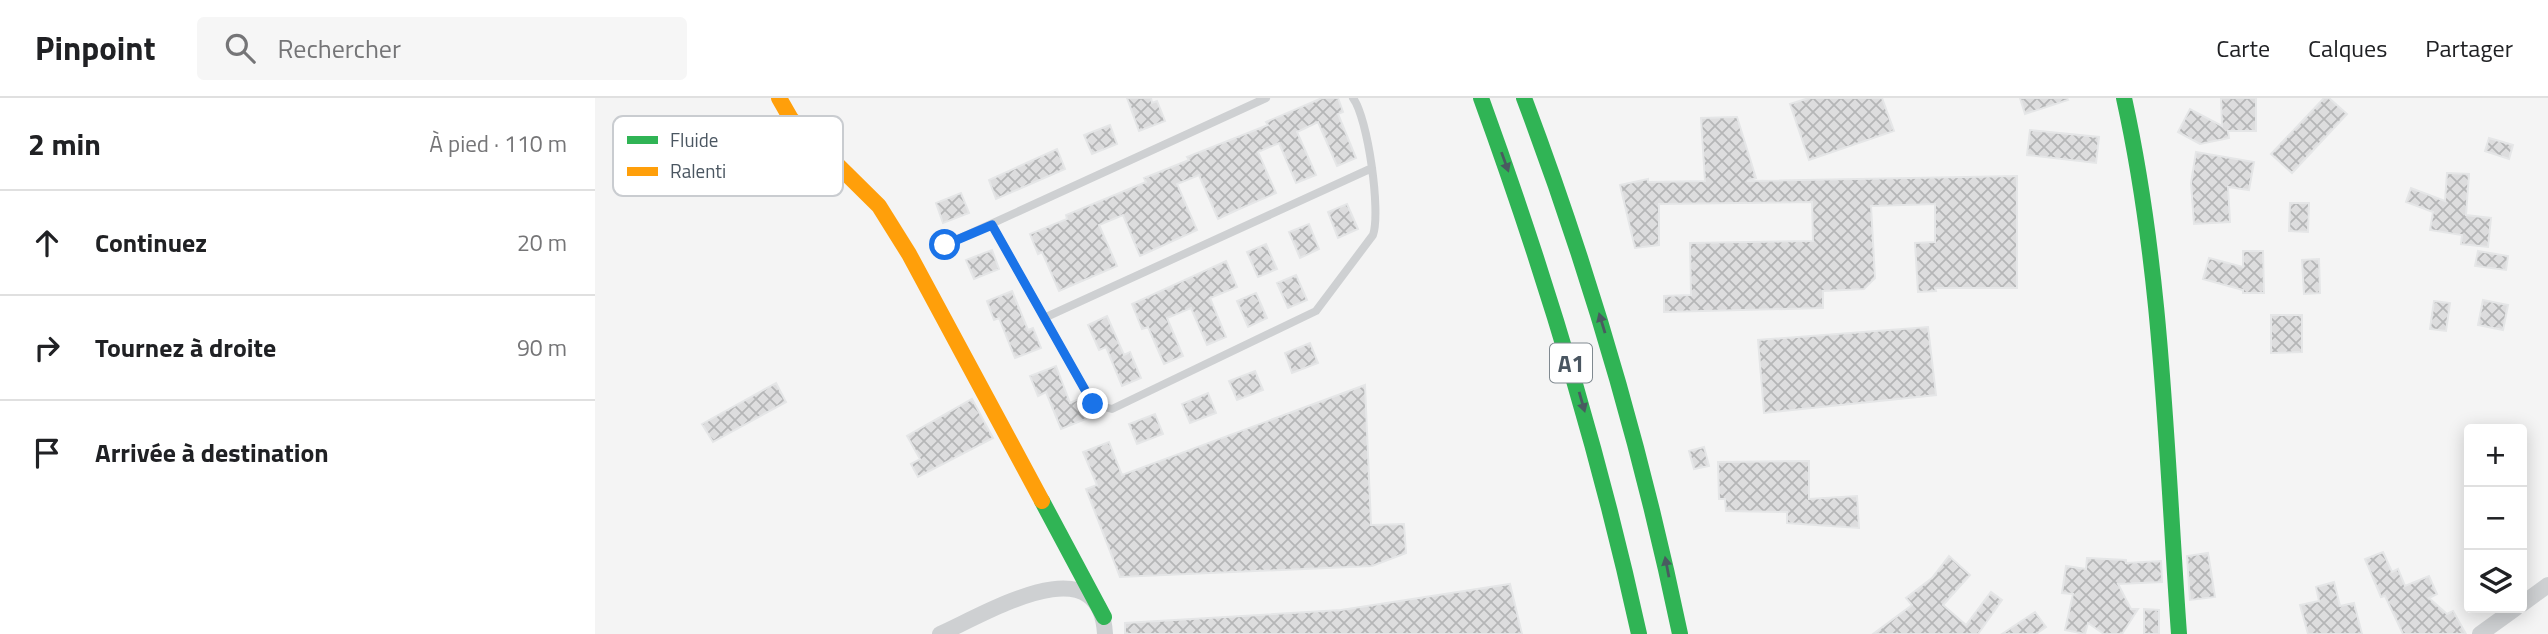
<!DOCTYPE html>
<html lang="fr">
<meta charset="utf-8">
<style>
:root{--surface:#fff;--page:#f6f6f6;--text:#202124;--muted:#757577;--line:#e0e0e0}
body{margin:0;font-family:"Titillium Web",sans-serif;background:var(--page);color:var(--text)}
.controls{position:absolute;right:21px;bottom:21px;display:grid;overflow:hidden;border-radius:7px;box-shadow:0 4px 18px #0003}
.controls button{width:63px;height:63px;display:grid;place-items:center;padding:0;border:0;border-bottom:2px solid var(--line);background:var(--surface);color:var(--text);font:35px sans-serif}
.stop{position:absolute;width:21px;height:21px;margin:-16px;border:5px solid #1a73e8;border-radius:50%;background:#fff}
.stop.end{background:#1a73e8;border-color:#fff;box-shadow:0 2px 7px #0008}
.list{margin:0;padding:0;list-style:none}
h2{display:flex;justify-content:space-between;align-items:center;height:91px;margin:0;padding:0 28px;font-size:30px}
h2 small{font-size:23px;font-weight:400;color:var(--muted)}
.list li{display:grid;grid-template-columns:46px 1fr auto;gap:21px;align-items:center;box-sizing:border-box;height:105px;padding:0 28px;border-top:2px solid var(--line)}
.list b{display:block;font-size:26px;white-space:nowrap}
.list em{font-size:23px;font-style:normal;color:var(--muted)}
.icon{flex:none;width:38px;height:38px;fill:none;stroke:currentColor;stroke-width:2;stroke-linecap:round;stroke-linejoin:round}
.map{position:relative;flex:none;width:1953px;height:536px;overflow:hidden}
header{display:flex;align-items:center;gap:42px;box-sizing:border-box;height:98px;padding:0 35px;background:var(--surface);border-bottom:2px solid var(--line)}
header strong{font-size:33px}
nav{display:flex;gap:38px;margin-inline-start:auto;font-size:24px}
.search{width:490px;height:63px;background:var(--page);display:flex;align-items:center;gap:18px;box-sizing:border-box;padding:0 24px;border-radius:7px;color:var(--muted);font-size:26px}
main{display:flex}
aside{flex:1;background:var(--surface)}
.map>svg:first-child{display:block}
.building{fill:url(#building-cross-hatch);stroke:#e5e6e7;stroke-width:2}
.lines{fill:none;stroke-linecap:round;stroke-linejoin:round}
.lane{stroke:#ced0d2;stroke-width:8}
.street{stroke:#ced0d2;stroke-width:16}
.fast{stroke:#30b455;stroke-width:16}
.slow{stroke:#ff9f0a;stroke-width:16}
.oneway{fill:#495b60}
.route{stroke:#1a73e8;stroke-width:9}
.labels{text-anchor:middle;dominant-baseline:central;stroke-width:6;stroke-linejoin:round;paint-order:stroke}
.shield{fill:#fff;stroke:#808990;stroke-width:2}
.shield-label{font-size:23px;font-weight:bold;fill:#4a5661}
.key{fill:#fff;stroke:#c9ccd0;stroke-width:2}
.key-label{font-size:19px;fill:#4a5661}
</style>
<header>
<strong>Pinpoint</strong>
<div class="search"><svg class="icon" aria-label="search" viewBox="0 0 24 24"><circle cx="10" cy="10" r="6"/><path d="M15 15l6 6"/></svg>Rechercher</div>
<nav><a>Carte</a><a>Calques</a><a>Partager</a></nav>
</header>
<main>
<aside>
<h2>2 min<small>À pied · 110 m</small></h2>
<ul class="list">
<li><svg class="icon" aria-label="ahead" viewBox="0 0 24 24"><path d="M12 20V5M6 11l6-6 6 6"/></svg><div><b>Continuez</b></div><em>20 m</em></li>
<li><svg class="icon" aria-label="right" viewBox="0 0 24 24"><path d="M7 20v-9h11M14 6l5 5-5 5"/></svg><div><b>Tournez à droite</b></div><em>90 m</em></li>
<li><svg class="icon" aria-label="arrive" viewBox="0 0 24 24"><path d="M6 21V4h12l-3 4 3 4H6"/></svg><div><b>Arrivée à destination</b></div></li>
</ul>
</aside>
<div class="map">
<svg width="1953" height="536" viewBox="0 0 1953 536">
<defs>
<pattern id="building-cross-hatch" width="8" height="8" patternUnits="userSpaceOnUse" patternTransform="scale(1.75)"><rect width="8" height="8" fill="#ddddde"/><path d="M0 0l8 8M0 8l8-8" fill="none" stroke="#b5b6b7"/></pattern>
</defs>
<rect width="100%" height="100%" fill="#f4f4f4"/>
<!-- building -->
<path class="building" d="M532 0H556L557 5 562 3 570 23 544 33Z
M727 0H743L748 14 743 16 761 60 742 68 723 24 702 34 721 77 701 85 684 45 663 54 681 95 642 112 623 121 604 77 582 86 602 132 545 158 528 117 504 127 522 168 464 193 447 154 443 156 435 136 472 121 471 117 551 84 549 80 594 62 592 59 673 27 671 24Z
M1214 0H1287L1299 33 1214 62 1195 6Z
M1425 0H1472L1473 2 1430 16Z
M1626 0H1661V33H1633L1634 40 1605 46 1583 34 1595 11 1627 28Z
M1729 0H1734L1752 16 1697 75 1676 56Z
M1142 19 1161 80 1152 83 1422 78V190H1340L1341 193 1323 194 1320 145 1340 144V106L1276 108 1280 180 1269 191 1228 193V210L1069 214V198L1096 197 1095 145 1218 143 1217 104 1064 106V147L1040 150 1025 87 1053 81V84L1110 83 1106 20Z
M515 27 522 46 497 56 489 37Z
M1435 32 1504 39 1501 65 1432 57Z
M1894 40 1918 47 1914 61 1890 53Z
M462 51 470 71 401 101 394 82Z
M1601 54 1659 64 1654 92 1633 89 1635 124 1599 126 1596 85Z
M1852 75 1874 76 1871 117 1896 120 1893 149 1866 146 1867 137 1835 132 1838 114 1811 104 1816 90 1850 103Z
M366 95 374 115 348 125 341 105Z
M1695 105H1714L1713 134 1694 133Z
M752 106 763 131 743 140 733 114Z
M714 126 724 151 705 160 694 134Z
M671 146 682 171 663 179 652 154Z
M397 152 404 171 379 181 371 162Z
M1648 153H1668L1669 195H1648V192L1608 181 1614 160 1648 169Z
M1883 153 1913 158 1911 172 1880 168Z
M1724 161 1725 195 1709 196 1707 162Z
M631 163 642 189 615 200 631 239 612 247 596 210 572 220 588 258 569 266 553 229 547 231 537 206Z
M701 177 712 202 693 210 682 185Z
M417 193 433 232 438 230 446 250 420 260 404 220 399 222 392 203Z
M661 195 672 220 653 229 642 203Z
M1888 202 1913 207 1908 232 1883 227Z
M1839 203 1855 205 1851 233 1835 231Z
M1676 217H1707V254L1676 255Z
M512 218 529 257 535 254 546 280 527 288 511 249 504 252 493 227Z
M1333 229 1341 297 1169 315 1163 242Z
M715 245 723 265 697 275 690 255Z
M461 268 475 305 484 301 491 321 466 331 451 294 443 298 435 278Z
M660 273 668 292 642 302 634 283Z
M181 285 191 304 118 344 107 326Z
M770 287 776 427 809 426 811 455 777 468 525 479 491 391 502 387 488 354 514 344 527 377Z
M613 295 621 315 595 325 587 306Z
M377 301 398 340 323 379 316 366 325 361 312 338Z
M560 316 568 336 542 346 534 326Z
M1109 349 1114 368 1099 371 1094 353Z
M1214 363V401L1262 398 1264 430 1192 425V414L1131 413 1130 401H1124L1123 364Z
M1788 454 1797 474 1803 471 1810 488 1834 478 1842 496 1834 500 1852 516 1858 513 1871 536H1808L1790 498 1786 499 1770 461Z
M1613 455 1620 499 1595 502 1592 458Z
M1354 458 1375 477 1348 507 1371 527 1396 494 1407 502 1383 536H1278L1317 507 1311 500 1337 480Z
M1492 460 1531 462V465L1566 463 1567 484 1523 486 1536 511H1543L1527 536H1509L1493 525 1490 536 1470 532 1478 496 1467 495 1471 468 1491 471Z
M1739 484 1745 508 1759 505 1767 536H1713L1705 507 1724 503 1721 489Z
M915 486 927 536H530V525L746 512Z
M1549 511 1564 512V536H1549Z
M1440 514 1451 529 1441 536H1407Z"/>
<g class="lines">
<!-- lane -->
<path class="lane" d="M397 127 498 306 517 311 721 213 778 137C786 114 773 20 758 0
M350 147 671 0
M449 220 777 70"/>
<!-- street -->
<path class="street" d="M1927 506 1953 487
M345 536C389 517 505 444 510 536
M1885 536 1921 510"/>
<!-- fast -->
<path class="fast" d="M886 0C950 176 1004 353 1044 536
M929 0C995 175 1047 353 1085 536
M1529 0C1568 177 1571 356 1584 536
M447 403 509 519"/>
<!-- slow -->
<path class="slow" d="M184 0 196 21 284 108 314 156 447 403"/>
</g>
<!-- one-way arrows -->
<defs><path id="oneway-solid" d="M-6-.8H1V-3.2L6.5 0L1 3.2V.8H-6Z" transform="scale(1.75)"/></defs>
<g class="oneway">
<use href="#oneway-solid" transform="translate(910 64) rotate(70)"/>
<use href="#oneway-solid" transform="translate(1007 225) rotate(-107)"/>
<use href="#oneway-solid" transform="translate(987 304) rotate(74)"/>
<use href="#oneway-solid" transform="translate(1072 469) rotate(-101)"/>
</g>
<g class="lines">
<!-- route -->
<path class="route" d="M350 147 397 127 498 306"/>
</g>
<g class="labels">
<!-- shield labels -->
<rect class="shield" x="955" y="245.5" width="42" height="39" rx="5"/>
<g class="shield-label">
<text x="976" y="265">A1</text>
</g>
</g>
<!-- legend -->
<rect x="18" y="18" width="230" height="80" rx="10" class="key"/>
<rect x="32" y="38" width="31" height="8" fill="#30b455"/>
<rect x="32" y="69" width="31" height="9" fill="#ff9f0a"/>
<g class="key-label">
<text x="75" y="49">Fluide</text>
<text x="75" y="80">Ralenti</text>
</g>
</svg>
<div class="controls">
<button>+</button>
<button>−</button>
<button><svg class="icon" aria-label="layers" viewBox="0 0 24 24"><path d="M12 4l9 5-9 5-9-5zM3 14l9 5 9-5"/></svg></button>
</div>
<div class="stop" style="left:350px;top:147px"></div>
<div class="stop end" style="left:498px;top:306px"></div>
</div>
</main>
